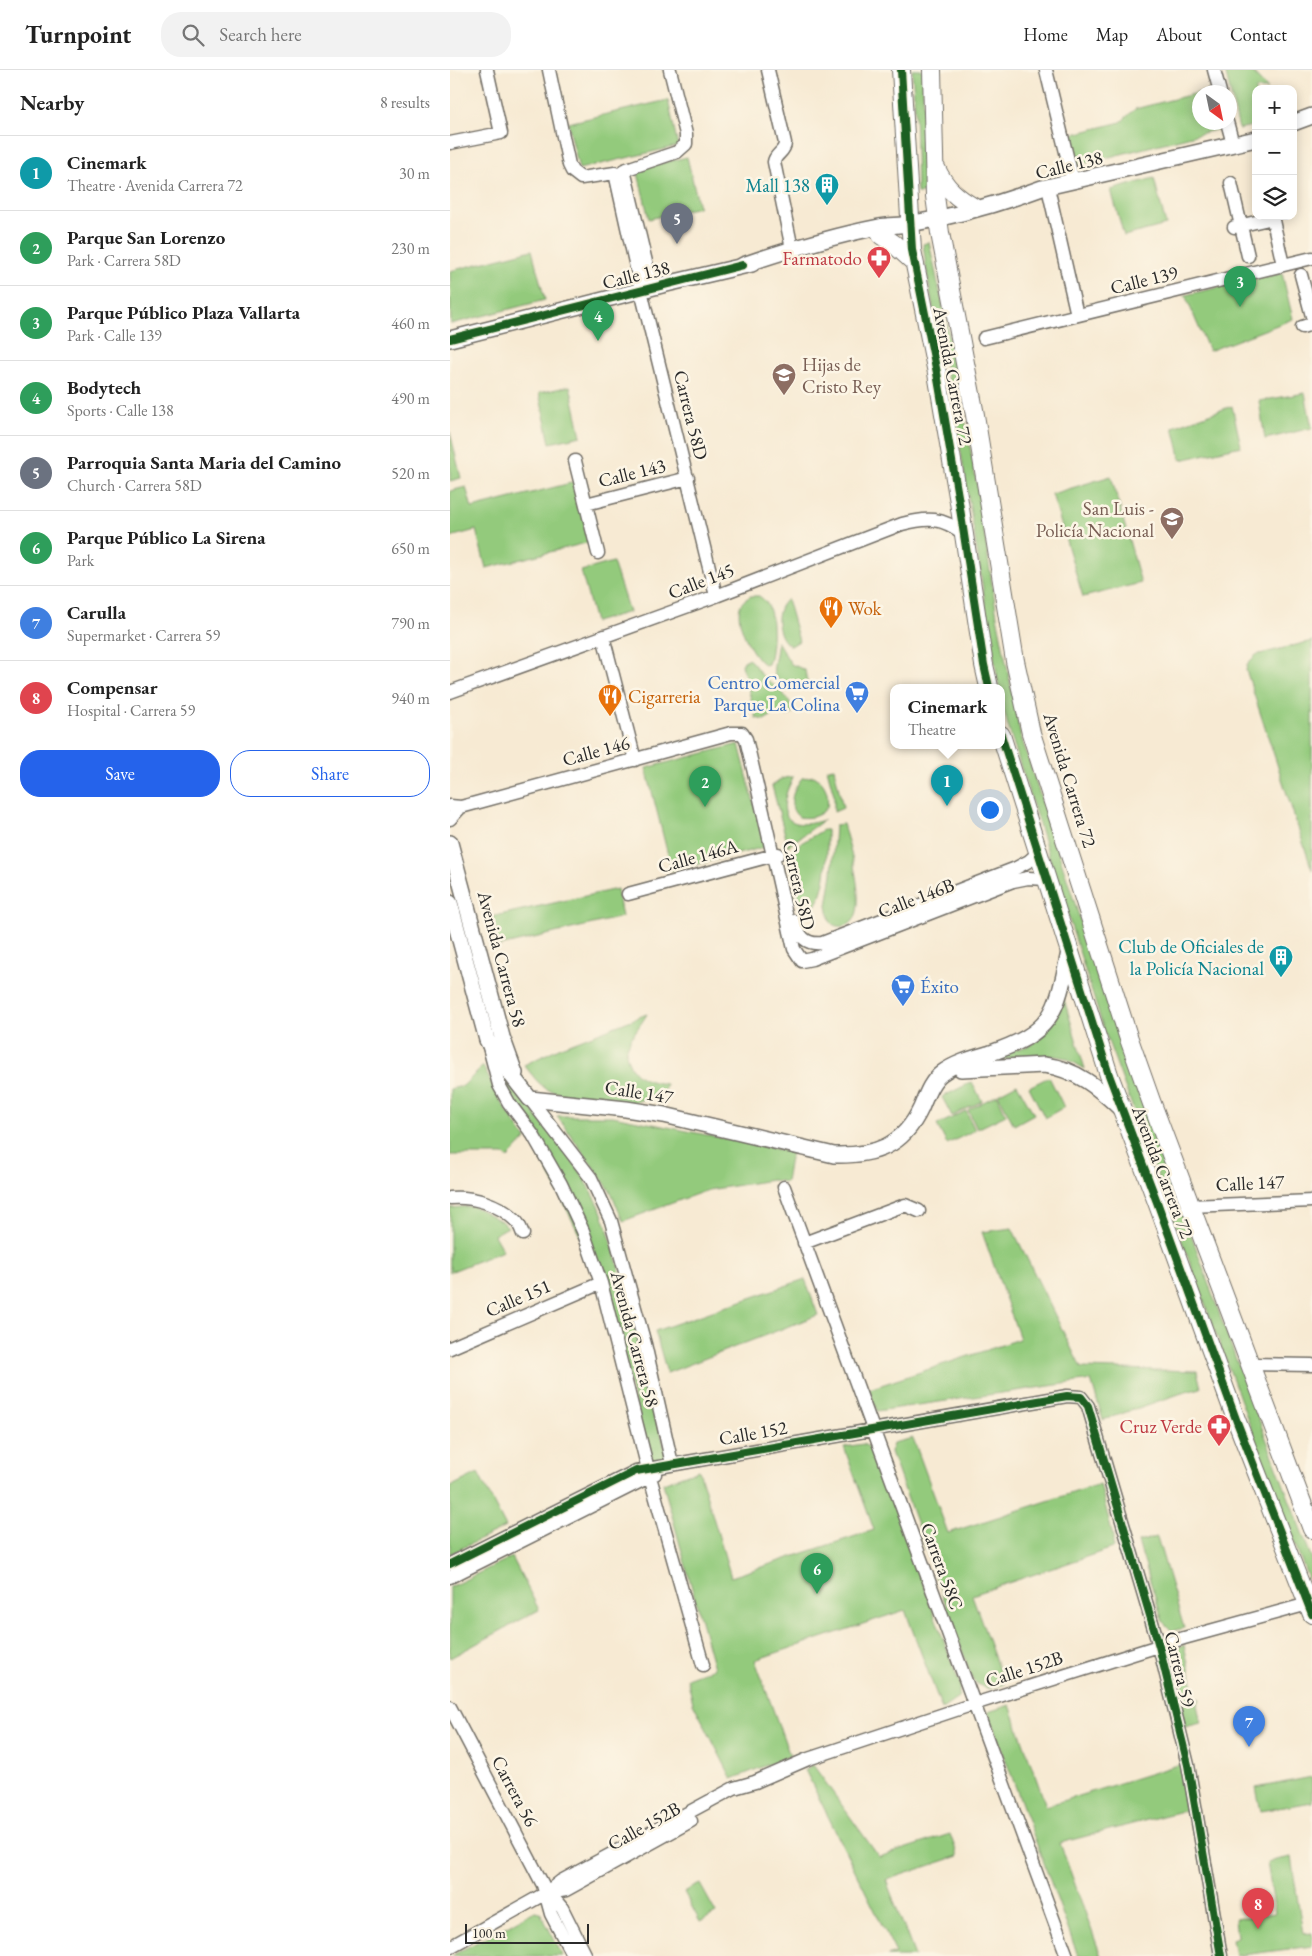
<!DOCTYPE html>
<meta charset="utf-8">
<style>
:root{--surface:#fff;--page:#f2f2f2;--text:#222;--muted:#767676;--line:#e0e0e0;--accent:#2563eb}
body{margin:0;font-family:"EB Garamond",serif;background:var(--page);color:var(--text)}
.controls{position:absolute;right:15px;top:15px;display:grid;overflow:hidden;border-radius:10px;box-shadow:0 2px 12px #0003}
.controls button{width:45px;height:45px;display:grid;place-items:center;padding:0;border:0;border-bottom:1px solid var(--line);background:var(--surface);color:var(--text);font:25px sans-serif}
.compass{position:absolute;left:742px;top:15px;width:45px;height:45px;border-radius:50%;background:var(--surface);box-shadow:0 2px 12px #0003;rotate:147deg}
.scale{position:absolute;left:15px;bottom:12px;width:124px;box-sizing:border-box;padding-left:5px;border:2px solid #2b2b2b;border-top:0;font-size:14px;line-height:18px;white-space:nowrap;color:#2b2b2b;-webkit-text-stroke:4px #fcf5e5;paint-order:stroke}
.you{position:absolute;left:539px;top:739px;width:18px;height:18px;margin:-12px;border:4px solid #fff;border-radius:50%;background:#1a73e8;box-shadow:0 0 0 8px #1a73e833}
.badge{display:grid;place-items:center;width:32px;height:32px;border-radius:50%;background:var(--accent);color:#fff;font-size:16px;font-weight:700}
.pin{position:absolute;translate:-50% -41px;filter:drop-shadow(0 1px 2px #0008)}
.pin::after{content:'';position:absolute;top:26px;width:18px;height:15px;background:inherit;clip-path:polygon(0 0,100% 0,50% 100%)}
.popup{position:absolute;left:440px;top:614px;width:115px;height:65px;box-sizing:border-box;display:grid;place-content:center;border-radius:10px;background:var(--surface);filter:drop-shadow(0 1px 4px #0005);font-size:16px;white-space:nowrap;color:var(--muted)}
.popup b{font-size:19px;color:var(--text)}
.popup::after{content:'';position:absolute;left:50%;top:100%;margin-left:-10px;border:10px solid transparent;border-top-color:var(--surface)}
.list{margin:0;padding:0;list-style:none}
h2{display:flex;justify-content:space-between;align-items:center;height:65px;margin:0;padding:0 20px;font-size:21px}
h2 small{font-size:16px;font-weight:400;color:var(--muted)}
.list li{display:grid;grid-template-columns:32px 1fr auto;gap:15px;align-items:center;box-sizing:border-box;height:75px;padding:0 20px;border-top:1px solid var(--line)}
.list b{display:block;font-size:19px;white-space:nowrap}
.list p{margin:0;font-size:16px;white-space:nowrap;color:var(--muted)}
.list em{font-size:16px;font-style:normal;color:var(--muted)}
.actions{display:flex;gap:10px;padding:15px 20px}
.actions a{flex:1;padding:11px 0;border:1px solid var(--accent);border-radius:20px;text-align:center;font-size:18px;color:var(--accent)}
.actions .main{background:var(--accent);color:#fff}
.icon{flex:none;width:28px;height:28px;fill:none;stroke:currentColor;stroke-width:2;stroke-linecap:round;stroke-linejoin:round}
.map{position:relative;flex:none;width:862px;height:1886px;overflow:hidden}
header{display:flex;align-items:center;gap:30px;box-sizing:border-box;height:70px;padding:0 25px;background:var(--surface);border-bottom:1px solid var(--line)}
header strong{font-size:24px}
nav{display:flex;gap:28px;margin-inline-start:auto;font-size:18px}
.search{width:350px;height:45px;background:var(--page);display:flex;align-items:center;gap:12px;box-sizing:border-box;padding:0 18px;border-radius:20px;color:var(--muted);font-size:19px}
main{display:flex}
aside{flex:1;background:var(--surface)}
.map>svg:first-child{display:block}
.green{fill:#93ca7c;stroke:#5f7a54}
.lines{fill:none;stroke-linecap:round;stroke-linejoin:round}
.minor-casing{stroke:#726e66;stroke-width:15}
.major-casing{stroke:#726e66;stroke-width:18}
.highway-casing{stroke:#726e66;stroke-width:20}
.minor{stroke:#fff;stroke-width:12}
.major{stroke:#fff;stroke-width:15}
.highway{stroke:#fff;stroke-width:18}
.cycleway-casing{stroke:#fcf5e5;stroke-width:11}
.cycleway{stroke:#1b5e20;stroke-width:8}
.labels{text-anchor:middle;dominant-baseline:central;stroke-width:5;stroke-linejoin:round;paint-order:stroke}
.street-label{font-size:19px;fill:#2b2b2b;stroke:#fcf5e5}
.culture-label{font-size:19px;fill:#0d838f;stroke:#fcf5e5;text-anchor:end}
.health-label{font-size:19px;fill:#be3a42;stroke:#fcf5e5;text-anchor:end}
.education-label{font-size:19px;fill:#785e54;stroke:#fcf5e5;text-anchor:start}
.food-label{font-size:19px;fill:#c56008;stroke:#fcf5e5;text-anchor:start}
.shop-label{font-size:19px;fill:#366cbe;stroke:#fcf5e5;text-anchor:end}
</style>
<header>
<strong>Turnpoint</strong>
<div class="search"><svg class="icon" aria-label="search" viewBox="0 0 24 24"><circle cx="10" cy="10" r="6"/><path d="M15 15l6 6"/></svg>Search here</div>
<nav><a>Home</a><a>Map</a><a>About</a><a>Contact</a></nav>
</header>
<main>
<aside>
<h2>Nearby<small>8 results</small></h2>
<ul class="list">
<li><span class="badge" style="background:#0f9aa8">1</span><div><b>Cinemark</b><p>Theatre · Avenida Carrera 72</p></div><em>30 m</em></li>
<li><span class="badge" style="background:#2e9e5b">2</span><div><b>Parque San Lorenzo</b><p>Park · Carrera 58D</p></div><em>230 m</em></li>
<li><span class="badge" style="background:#2e9e5b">3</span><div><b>Parque Público Plaza Vallarta</b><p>Park · Calle 139</p></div><em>460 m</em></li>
<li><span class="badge" style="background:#2e9e5b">4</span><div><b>Bodytech</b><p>Sports · Calle 138</p></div><em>490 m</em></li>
<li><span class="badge" style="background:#6b7280">5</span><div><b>Parroquia Santa Maria del Camino</b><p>Church · Carrera 58D</p></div><em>520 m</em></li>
<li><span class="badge" style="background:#2e9e5b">6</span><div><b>Parque Público La Sirena</b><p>Park</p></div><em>650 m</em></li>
<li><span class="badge" style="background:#3f7fe0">7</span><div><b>Carulla</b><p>Supermarket · Carrera 59</p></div><em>790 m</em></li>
<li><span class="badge" style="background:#e0444e">8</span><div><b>Compensar</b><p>Hospital · Carrera 59</p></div><em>940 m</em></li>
</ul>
<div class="actions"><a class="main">Save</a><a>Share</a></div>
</aside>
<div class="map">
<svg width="862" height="1886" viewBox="0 0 862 1886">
<rect width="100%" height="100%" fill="#fcf5e5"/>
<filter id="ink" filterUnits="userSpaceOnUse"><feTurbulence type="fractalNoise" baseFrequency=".02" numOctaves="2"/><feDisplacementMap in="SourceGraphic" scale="10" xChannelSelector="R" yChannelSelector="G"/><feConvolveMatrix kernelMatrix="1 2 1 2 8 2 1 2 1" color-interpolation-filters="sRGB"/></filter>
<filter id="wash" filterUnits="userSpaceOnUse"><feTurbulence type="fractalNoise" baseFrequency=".0096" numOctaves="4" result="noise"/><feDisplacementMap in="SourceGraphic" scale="20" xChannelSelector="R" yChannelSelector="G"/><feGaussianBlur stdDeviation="1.12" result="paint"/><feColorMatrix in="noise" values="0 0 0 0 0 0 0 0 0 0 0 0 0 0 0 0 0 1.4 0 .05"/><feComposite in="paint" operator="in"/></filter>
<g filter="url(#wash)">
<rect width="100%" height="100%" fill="#f7ead3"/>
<!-- green -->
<path class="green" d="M462 0H473L474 123H467L465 40Z
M775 0H800L818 19H806V55L789 59Z
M759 20 760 22H749V52L768 53 769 59 628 95 620 65 671 52 685 39Z
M218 30 228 76 129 99 118 53Z
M237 87 249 137 199 149 187 99Z
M704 108 716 155 674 166 661 120Z
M479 172 505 292 527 416 547 546 570 663 677 995 710 1077 781 1276 862 1489V1519L792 1334 654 960 558 656 551 627V617H549C533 524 520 430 503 337 494 283 479 229 473 174Z
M82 180 95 230 1 254 0 201Z
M832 203 843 249 759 281 735 225Z
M120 316 131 366 100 373 89 323Z
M855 323 862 358 815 369 809 331Z
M782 336 791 376 731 390 723 357Z
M0 362 11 408 0 411Z
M661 406 691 513 633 527 602 424Z
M125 412 140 472 36 498 26 460 0 467V421L16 417 22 438Z
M163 492 179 542 145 552 131 501Z
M301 526H309C313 529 317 532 319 538 324 550 323 582 318 594L315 595C302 587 285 552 290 537 291 532 296 529 301 526Z
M337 529 349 571 341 576C329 571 325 550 330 539 331 535 335 532 337 529Z
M327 571 341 594 355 600 358 618 331 612 324 605C322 594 328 583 327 571Z
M862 571V800L796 600 798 593 806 585Z
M298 589C304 593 307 599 311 604 319 613 347 630 342 644L338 646 326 643 314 650 306 648 292 595 294 591Z
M289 674 315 777 222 801 196 698Z
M384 698 393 738 384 742V725L377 699Z
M364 706C376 713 379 724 377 737 371 746 360 749 349 747 336 737 343 719 352 708Z
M339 707H343C341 713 337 719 336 725 328 757 352 757 374 750L338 776 322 716 331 709Z
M393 754C398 773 424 851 394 856 388 857 383 856 380 851L377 836 382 804 385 755Z
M373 760H377C377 784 378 815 365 836L356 839C347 834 340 798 340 787L351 773Z
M167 819 172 847 42 878 36 848Z
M613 926 635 999 616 988 606 986 529 991 581 975 593 964Z
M197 944C191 955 178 969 176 982 176 986 178 990 179 993 186 1009 201 1012 216 1014L213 1023 182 1033 111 1024 96 1019 87 1011 74 995 109 978Z
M47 995 130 1101 149 1135 157 1157 173 1212 217 1387 200 1390 152 1210 62 1029Z
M33 996 50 1030 76 1069 58 1088 54 1085H0V1019L13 1016Z
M599 1007 614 1037 595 1048 579 1017Z
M522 1012 532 1031 502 1046 492 1027Z
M567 1014 584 1044 564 1055 548 1024Z
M547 1025 556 1045 527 1059 518 1040Z
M516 1041 525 1060 497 1074 487 1055Z
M107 1046H163L341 1082 336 1112 322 1110 258 1120 173 1151 161 1122Z
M23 1136 53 1152 58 1157 44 1165 53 1181 0 1202V1138Z
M562 1158 631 1298 747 1301 751 1318 732 1323 653 1350 641 1310 427 1341 419 1319 570 1269 532 1162Z
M355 1209 368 1245 217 1303 205 1261Z
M463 1368 498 1463 650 1414 663 1467V1478L522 1525 554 1614 536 1619 523 1611 441 1382 443 1373Z
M413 1374 424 1380 510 1615 508 1628 492 1639 455 1540 305 1590 340 1686 282 1709 243 1633 237 1608 264 1598 213 1413 249 1400 281 1507 424 1460 394 1377Z
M28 1403 56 1457 0 1484V1417Z
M707 1467 734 1558 722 1561 713 1552 688 1472Z
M62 1487 89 1540 0 1588V1517Z
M734 1575 745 1626 750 1629 747 1635 751 1653 735 1657 722 1587 727 1578Z
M560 1635 596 1736 731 1694 739 1739 610 1773 651 1886H628L538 1642Z
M363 1695 429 1787 500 1764 508 1786 436 1810 465 1886H437L446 1883 355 1700Z
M862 1707V1732L811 1741 806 1718Z
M841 1787 853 1864 862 1863V1876L785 1886 782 1869 787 1867 785 1849 825 1843 817 1792Z
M250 1814 266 1843 250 1852 234 1822Z
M85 1841 90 1842 113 1886H1Z"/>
</g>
<g filter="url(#ink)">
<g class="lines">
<defs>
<path id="minor" d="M99 0 119 95 122 101 131 108 165 103 194 233 266 526
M318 0 335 73C335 82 325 84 324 92L342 179
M596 0 623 111
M764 0 770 22
M777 52 783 74
M0 73 51 63 37 0
M781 113 798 186
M599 122 627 245
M822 146 833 195
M784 157 823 148
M851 205 862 246
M202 217 174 100 227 82 236 74V64L220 0
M852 257 862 254
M534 268 862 188
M125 391 148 483
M136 434 238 408
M153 566 185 690
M0 622 266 526 452 454C478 447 492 447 514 464
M0 736 11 737 281 663H292L296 669C313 739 328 809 344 879L352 891 362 889 563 811 578 808 596 809
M0 749 11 737
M178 824 328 784
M345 851C348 866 356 875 372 873L566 798 579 791 588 783
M39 977 49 1015 59 1033 83 1065 111 1114 133 1161 151 1213 200 1407 253 1595
M80 1029 141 1108 161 1151 195 1274 222 1394
M334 1117 617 1886
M0 1128C23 1126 49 1134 65 1150 69 1153 71 1159 73 1164
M740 1136 862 1131
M354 1173 455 1135 469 1141
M0 1278 151 1213
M799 1294 862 1295
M0 1494 186 1401 617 1326 631 1327 638 1336 709 1576 738 1695 771 1886
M0 1507 205 1404
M0 1637 93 1815 101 1844 123 1886
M96 1823 107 1832 112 1838 136 1886
M99 1823 116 1820 241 1751
M0 1877 96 1823 111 1811 284 1718 305 1712 358 1689 524 1634 734 1568 858 1534"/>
<path id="major" d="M843 53 862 46
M293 195C337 180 383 166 429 157 439 155 449 156 459 154 502 147 551 133 592 118L806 69
M0 269 212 215 302 194
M0 773 52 967 65 1003
M0 833 37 970 45 984 80 1029 176 1039 214 1045 384 1085C424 1086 453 1077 471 1038 476 1026 481 1011 492 1003 505 993 524 988 538 984 603 962 606 945 619 882
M511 999 594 995C626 999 649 1018 672 1040"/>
<path id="highway" d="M451 0 462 180 487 303 509 432 534 595 539 617
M482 0 485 126 490 163 525 345 565 591 581 663 678 966 701 1031 862 1459
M486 98C495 118 507 128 525 138
M431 165 444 174 464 192
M551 665 659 1005 707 1132 787 1352 862 1544"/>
</defs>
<!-- minor casing -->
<use href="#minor" class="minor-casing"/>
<!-- major casing -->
<use href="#major" class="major-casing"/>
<!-- highway casing -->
<use href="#highway" class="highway-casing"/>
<!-- minor -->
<use href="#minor" class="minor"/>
<!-- major -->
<use href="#major" class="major"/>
<!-- highway -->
<use href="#highway" class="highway"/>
<defs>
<path id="cycleway" d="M451 0 462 180 487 303 509 432 534 595 539 617
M0 269 293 195
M551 665 659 1005 707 1132 787 1352 862 1544
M0 1494 186 1401 617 1326 631 1327 638 1336 709 1576 738 1695 771 1886"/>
</defs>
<!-- cycleway casing -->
<use href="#cycleway" class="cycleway-casing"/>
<!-- cycleway -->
<use href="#cycleway" class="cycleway"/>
</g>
</g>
<!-- icons -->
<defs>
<symbol id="building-pin" viewBox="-11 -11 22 30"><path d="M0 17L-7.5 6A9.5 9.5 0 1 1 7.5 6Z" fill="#0f9aa8" stroke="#fcf5e5"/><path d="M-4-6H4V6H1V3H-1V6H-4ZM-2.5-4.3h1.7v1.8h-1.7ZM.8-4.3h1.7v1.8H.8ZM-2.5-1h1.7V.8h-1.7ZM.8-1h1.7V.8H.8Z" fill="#fff"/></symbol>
<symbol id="pharmacy-pin" viewBox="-11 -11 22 30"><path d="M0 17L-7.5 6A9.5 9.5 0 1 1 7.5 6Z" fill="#e0444e" stroke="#fcf5e5"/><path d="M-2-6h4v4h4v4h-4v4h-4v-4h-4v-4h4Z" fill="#fff"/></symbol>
<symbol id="school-pin" viewBox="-11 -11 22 30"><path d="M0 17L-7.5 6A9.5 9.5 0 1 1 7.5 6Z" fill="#8d6e63" stroke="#fcf5e5"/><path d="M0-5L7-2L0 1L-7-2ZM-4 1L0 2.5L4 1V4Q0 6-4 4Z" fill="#fff"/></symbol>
<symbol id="restaurant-pin" viewBox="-11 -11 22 30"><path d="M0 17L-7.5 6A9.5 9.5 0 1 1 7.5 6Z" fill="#e8710a" stroke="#fcf5e5"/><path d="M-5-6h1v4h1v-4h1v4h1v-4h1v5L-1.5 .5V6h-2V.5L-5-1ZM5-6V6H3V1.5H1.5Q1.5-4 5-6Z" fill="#fff"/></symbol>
<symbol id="supermarket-pin" viewBox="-11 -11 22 30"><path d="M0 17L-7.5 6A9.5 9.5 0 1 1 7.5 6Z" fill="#3f7fe0" stroke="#fcf5e5"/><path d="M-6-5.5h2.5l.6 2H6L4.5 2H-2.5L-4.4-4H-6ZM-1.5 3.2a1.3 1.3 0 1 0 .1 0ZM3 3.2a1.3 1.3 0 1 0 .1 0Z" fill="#fff"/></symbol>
</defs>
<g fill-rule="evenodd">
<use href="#building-pin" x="363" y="101" width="28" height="38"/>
<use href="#pharmacy-pin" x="415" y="174" width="28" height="38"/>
<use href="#school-pin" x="320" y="291" width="28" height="38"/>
<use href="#school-pin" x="708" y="435" width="28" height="38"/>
<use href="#restaurant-pin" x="367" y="524" width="28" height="38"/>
<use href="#supermarket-pin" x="393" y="609" width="28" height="38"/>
<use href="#restaurant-pin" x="146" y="612" width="28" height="38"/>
<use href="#building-pin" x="817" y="873" width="28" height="38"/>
<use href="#supermarket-pin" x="439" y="902" width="28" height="38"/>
<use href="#pharmacy-pin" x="755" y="1342" width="28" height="38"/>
</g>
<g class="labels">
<!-- street labels -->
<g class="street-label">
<text transform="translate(619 95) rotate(-14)">Calle 138</text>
<text transform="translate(186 205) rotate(-14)">Calle 138</text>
<text transform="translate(694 210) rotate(-14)">Calle 139</text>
<text transform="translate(503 306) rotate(79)">Avenida Carrera 72</text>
<text transform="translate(241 345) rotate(76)">Carrera 58D</text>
<text transform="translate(182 403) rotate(-14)">Calle 143</text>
<text transform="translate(251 511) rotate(-21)">Calle 145</text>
<text transform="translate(146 681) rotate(-15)">Calle 146</text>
<text transform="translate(620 710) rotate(73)">Avenida Carrera 72</text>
<text transform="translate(248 786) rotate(-15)">Calle 146A</text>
<text transform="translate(349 815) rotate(77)">Carrera 58D</text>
<text transform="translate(466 828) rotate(-21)">Calle 146B</text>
<text transform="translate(52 889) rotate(75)">Avenida Carrera 58</text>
<text transform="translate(189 1022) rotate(9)">Calle 147</text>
<text transform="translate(713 1102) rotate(69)">Avenida Carrera 72</text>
<text transform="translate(800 1113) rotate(-3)">Calle 147</text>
<text transform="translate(68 1228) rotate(-23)">Calle 151</text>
<text transform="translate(185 1269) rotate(75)">Avenida Carrera 58</text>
<text transform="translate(303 1363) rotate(-10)">Calle 152</text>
<text transform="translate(492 1496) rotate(70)">Carrera 58C</text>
<text transform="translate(574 1599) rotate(-18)">Calle 152B</text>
<text transform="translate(730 1599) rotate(76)">Carrera 59</text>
<text transform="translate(65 1721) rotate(62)">Carrera 56</text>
<text transform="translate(194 1756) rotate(-29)">Calle 152B</text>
</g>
<!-- culture labels -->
<g class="culture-label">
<text x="360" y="115">Mall 138</text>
<text x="814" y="876">Club de Oficiales de<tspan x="814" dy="22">la Policía Nacional</tspan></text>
</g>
<!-- health labels -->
<g class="health-label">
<text x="412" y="188">Farmatodo</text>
<text x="752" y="1356">Cruz Verde</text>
</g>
<!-- education labels -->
<g class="education-label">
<text x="352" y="294">Hijas de<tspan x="352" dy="22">Cristo Rey</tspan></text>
<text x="704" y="438" text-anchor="end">San Luis -<tspan x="704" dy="22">Policía Nacional</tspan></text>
</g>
<!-- food labels -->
<g class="food-label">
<text x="398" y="538">Wok</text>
<text x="178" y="626">Cigarreria</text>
</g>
<!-- shop labels -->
<g class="shop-label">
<text x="390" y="612">Centro Comercial<tspan x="390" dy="22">Parque La Colina</tspan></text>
<text x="470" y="916" text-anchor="start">Éxito</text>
</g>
</g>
</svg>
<div class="controls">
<button>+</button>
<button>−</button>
<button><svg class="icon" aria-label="layers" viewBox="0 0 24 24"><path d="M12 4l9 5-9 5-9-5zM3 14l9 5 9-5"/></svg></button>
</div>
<svg class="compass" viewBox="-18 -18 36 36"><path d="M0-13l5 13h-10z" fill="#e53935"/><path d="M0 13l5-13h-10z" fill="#767676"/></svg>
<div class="scale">100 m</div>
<div class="you"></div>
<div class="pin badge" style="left:497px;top:736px;background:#0f9aa8">1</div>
<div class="popup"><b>Cinemark</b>Theatre</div>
<div class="pin badge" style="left:255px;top:737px;background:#2e9e5b">2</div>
<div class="pin badge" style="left:790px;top:237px;background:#2e9e5b">3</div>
<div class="pin badge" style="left:148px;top:271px;background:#2e9e5b">4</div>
<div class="pin badge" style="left:227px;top:174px;background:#6b7280">5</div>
<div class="pin badge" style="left:367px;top:1524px;background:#2e9e5b">6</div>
<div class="pin badge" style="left:799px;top:1677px;background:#3f7fe0">7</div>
<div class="pin badge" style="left:808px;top:1859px;background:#e0444e">8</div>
</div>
</main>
